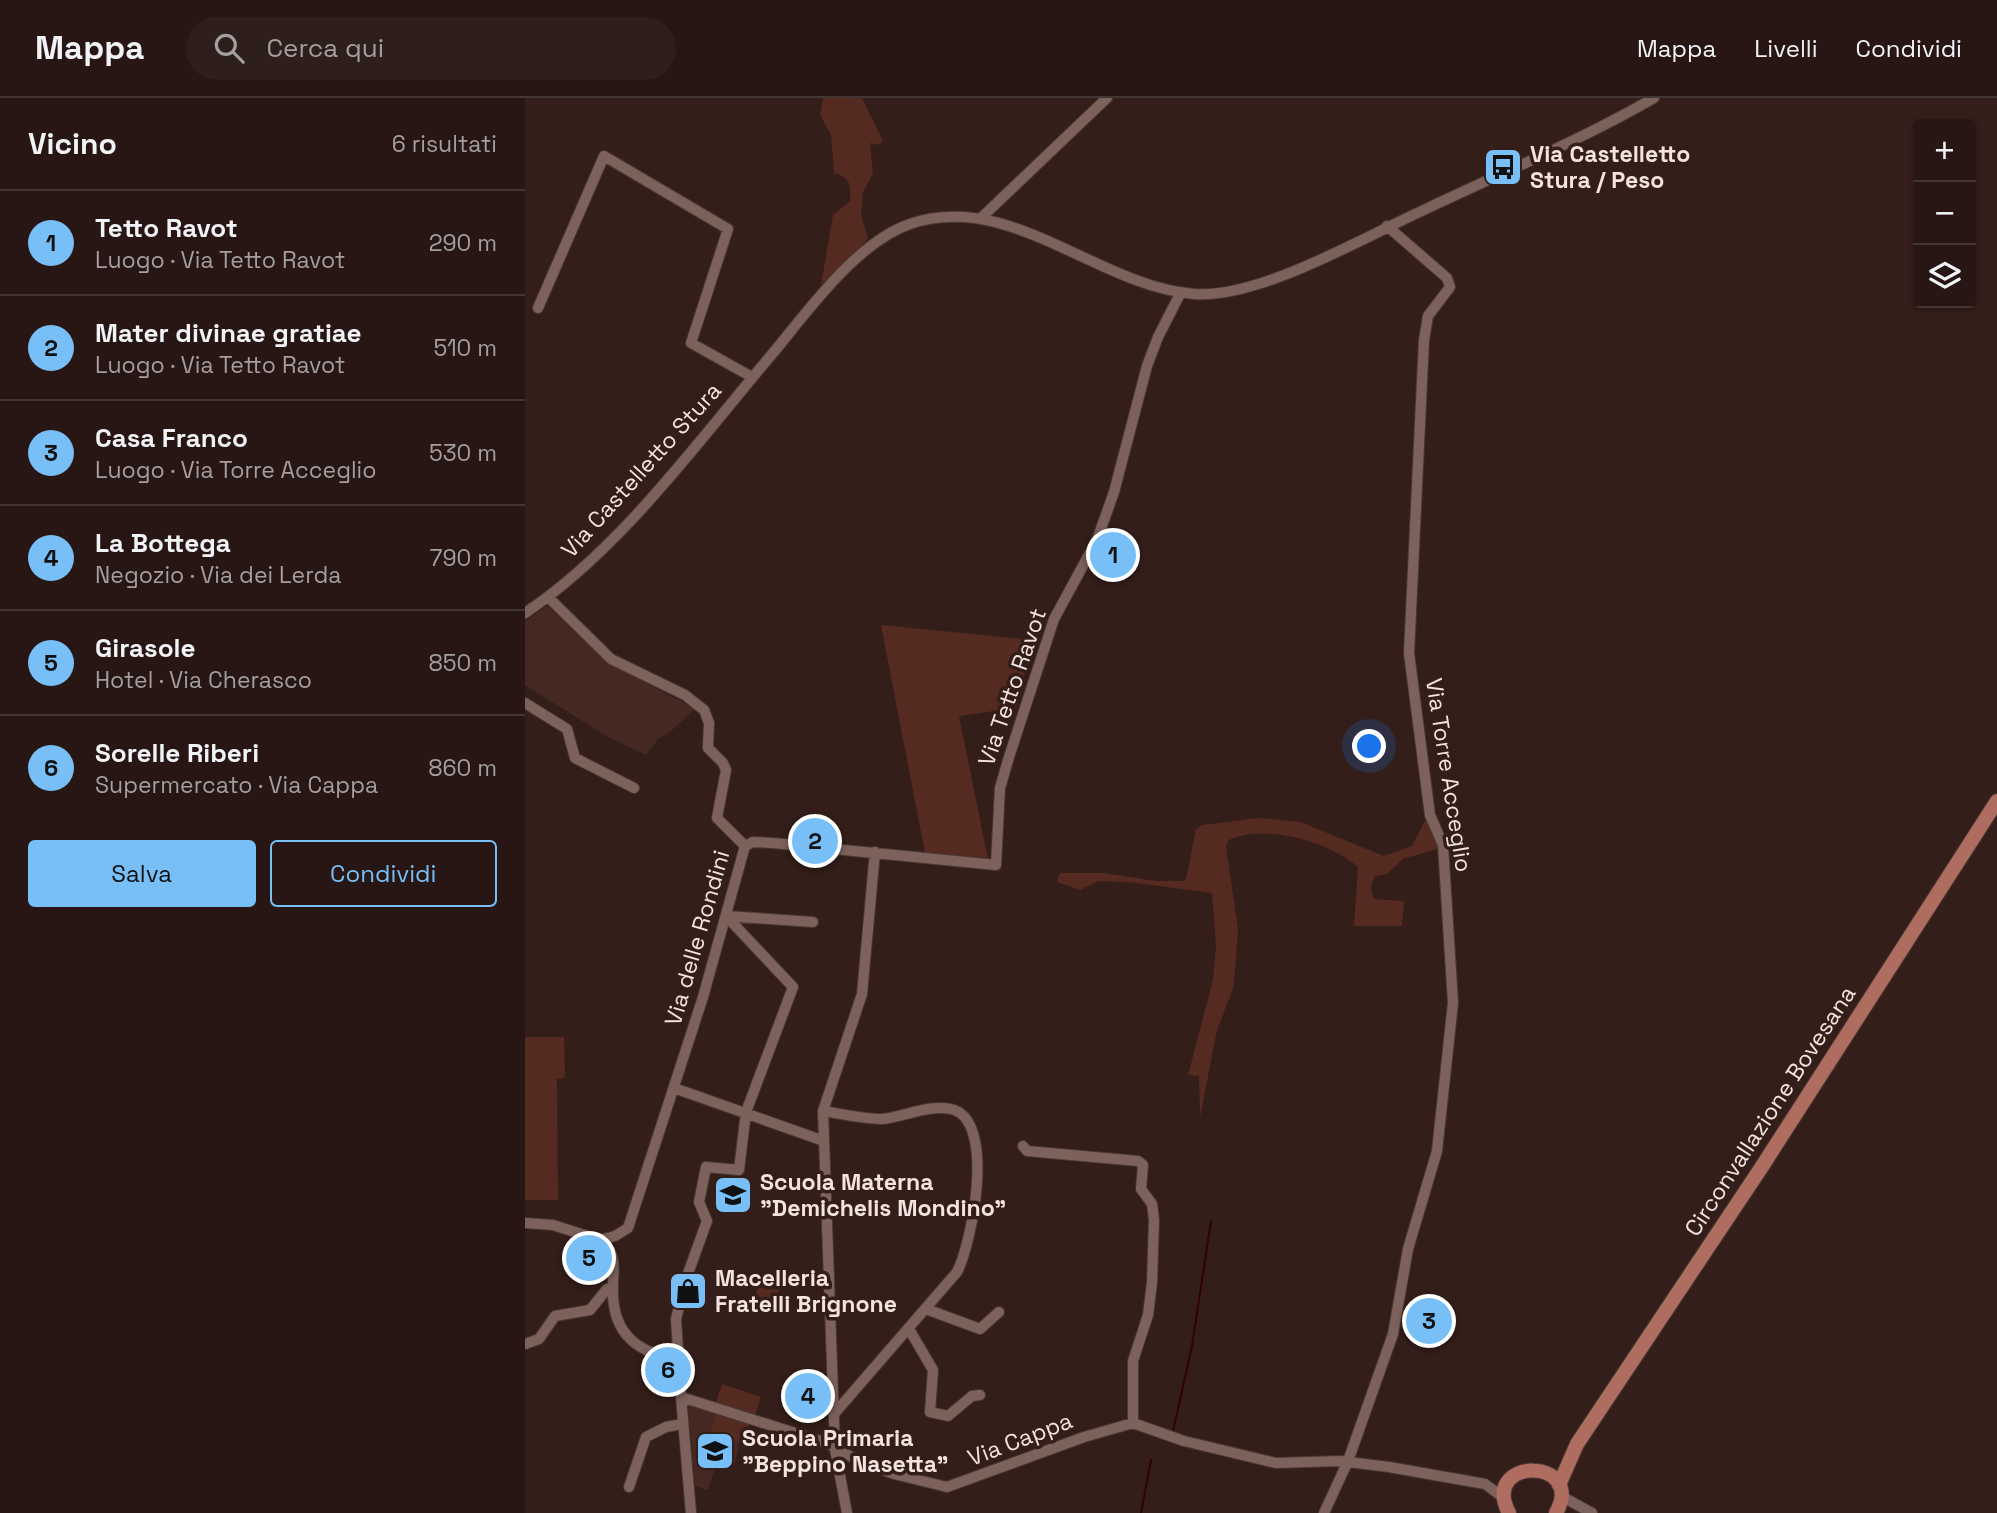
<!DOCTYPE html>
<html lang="it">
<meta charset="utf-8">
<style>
:root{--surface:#271613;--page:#2f1f1c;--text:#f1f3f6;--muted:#a49fa0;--line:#433533;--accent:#78bff7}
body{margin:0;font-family:"Space Grotesk",sans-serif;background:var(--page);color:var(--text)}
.controls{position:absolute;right:21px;top:21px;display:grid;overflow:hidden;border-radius:7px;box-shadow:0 2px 5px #0004}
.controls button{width:63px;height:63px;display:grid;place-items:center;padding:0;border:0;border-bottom:2px solid var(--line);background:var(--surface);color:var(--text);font:35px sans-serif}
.you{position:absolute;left:845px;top:649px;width:24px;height:24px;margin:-18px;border:5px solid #fff;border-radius:50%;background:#1a73e8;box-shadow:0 0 0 10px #1a73e833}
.badge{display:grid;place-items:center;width:46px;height:46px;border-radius:50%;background:var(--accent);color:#111;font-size:23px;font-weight:700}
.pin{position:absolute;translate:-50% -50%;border:4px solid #fff;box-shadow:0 2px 7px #0006}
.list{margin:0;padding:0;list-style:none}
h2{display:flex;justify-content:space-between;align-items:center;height:91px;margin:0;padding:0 28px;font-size:30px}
h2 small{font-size:23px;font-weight:400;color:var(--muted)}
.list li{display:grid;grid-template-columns:46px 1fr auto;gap:21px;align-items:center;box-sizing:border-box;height:105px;padding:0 28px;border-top:2px solid var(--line)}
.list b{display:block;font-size:26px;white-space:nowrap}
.list p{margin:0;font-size:23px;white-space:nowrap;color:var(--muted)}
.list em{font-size:23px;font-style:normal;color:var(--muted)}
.actions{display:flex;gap:14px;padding:21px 28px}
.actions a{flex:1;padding:16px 0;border:2px solid var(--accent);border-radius:7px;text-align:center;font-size:24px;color:var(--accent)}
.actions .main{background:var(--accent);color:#111}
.icon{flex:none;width:38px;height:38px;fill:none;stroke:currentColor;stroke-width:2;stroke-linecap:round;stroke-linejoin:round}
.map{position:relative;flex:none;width:1472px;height:1415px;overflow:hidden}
header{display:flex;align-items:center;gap:42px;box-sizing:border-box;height:98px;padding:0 35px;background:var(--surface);border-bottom:2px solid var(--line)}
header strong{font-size:33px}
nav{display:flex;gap:38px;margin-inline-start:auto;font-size:24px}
.search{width:490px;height:63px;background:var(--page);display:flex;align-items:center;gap:18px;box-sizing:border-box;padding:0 24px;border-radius:38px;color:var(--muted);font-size:26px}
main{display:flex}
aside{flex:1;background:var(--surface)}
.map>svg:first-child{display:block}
.built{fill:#442821}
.green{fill:#552a21}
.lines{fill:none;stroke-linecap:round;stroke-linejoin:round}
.stream{stroke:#2f0300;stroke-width:2}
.minor-casing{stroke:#4b3835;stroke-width:12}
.major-casing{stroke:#4b3835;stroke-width:16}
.minor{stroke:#7d625c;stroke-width:10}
.major{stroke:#af6d5f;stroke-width:14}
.labels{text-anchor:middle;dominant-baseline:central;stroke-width:7;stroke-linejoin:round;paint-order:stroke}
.poi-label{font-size:23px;font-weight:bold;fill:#f3e4e0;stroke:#341e19;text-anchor:start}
.street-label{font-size:23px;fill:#f3e4e0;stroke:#341e19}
</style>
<header>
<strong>Mappa</strong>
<div class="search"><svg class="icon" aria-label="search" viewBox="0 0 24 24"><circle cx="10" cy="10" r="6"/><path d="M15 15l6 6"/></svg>Cerca qui</div>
<nav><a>Mappa</a><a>Livelli</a><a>Condividi</a></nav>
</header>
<main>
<aside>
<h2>Vicino<small>6 risultati</small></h2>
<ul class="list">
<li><span class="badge">1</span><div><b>Tetto Ravot</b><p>Luogo · Via Tetto Ravot</p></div><em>290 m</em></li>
<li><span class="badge">2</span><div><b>Mater divinae gratiae</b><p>Luogo · Via Tetto Ravot</p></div><em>510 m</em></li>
<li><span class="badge">3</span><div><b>Casa Franco</b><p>Luogo · Via Torre Acceglio</p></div><em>530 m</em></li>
<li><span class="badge">4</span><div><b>La Bottega</b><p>Negozio · Via dei Lerda</p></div><em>790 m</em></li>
<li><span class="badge">5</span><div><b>Girasole</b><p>Hotel · Via Cherasco</p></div><em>850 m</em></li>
<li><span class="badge">6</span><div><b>Sorelle Riberi</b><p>Supermercato · Via Cappa</p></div><em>860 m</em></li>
</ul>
<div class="actions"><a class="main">Salva</a><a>Condividi</a></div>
</aside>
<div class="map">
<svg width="1472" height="1415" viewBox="0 0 1472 1415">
<rect width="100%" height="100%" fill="#341e19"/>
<!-- built -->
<path class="built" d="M22 508 80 563 170 611 146 633 133 641 121 657 81 638 0 587V523Z
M163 1307 190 1313 185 1338 214 1345 210 1365 193 1361 183 1392 170 1388Z"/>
<!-- green -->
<path class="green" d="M298 0H337L358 43 353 47 345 45 348 76 338 94 336 117 343 141 295 193 308 117 325 103C326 88 326 79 309 75L306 37 295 17Z
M356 527 509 542 490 610 434 618 463 761 400 755Z
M903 717 915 750 878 761 862 776 850 778 846 788 848 801 879 803 877 828H829L833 769C805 744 740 725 704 742L701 748 713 831 710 873 708 891 692 932 675 1019 674 978 663 977 688 882 691 848 687 795 603 784 574 783 555 792 532 784 535 775H578L631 783H658L661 781 671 731 677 727 734 720 775 724 859 758 887 748Z
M0 939H39L40 980 32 981 33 1102H0Z
M236 1183 255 1190 251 1200 244 1205 229 1199Z
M197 1286 236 1299 230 1317 191 1304Z
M191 1313 220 1320 224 1328 219 1346 185 1338Z"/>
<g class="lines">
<!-- stream -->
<path class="stream" d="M648 1333 667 1248 686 1123
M616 1415 626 1362"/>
<defs>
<path id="minor" d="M456 120 582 0
M13 210 79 58 203 131 166 245 227 279
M23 499 86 561 160 597 179 612 184 625 183 650 198 665 201 672 192 720 220 748
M0 515C96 451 174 342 248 255 283 213 332 144 385 126 485 92 572 188 669 196 735 201 841 138 903 110 979 74 1056 42 1129 0
M0 605 42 631 50 660 109 690
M220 748 228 744 248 745 471 767 475 690 484 659 529 521 572 442 589 394 622 268 633 239 656 194
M201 818 268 889 221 1014 214 1072 181 1069 174 1104 182 1123 161 1181 151 1221 156 1299 302 1345 332 1362 369 1376 422 1389 559 1339 608 1325 659 1343 751 1365 815 1363 864 1369 960 1386 979 1400
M201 818 288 824
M149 990 299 1043
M298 1013C317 1016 338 1021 357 1021 378 1019 405 1006 426 1011 472 1021 447 1145 432 1174L309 1316
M498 1048 502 1053 613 1063 618 1067 616 1091 627 1106 629 1122 627 1185 623 1217 608 1263V1325
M0 1125 28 1127 75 1142C96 1159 86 1175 88 1198 90 1239 116 1256 153 1261
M75 1142 90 1138 103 1130 178 899 220 748
M401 1211 455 1231 474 1214
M384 1231 408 1272 405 1314 423 1318 447 1298 455 1297
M0 1246 14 1241 30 1218 65 1212 82 1191 88 1190
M156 1299 166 1415
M104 1389 121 1339 141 1329 157 1326
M1036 1398 1067 1415
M322 1415 310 1351 298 1013 337 896 350 754
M799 1415 823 1363 868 1236 883 1151 912 1053 928 905 918 747 905 717 884 555 899 242 903 218 925 189 922 180 862 128"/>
<path id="major" d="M1034 1387 1052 1346 1238 1067 1472 703
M984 1415C954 1358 1062 1359 1031 1415"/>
</defs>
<!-- minor casing -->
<use href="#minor" class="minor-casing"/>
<!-- major casing -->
<use href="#major" class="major-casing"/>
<!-- minor -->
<use href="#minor" class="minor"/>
<!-- major -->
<use href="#major" class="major"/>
</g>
<!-- icons -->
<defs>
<symbol id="bus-square" viewBox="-11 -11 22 22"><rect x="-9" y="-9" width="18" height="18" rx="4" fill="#78bff7" stroke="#341e19"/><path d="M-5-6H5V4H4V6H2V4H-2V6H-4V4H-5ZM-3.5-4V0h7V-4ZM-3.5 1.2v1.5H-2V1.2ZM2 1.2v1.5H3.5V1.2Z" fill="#111"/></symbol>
<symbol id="school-square" viewBox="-11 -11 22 22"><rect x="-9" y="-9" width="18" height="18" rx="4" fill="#78bff7" stroke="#341e19"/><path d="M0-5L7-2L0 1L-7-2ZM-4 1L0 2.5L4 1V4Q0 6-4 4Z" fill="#111"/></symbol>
<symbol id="shop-square" viewBox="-11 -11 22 22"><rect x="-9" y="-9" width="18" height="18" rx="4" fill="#78bff7" stroke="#341e19"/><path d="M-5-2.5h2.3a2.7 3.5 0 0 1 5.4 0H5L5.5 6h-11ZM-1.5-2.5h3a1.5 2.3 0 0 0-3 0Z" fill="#111"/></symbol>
</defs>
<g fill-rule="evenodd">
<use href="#bus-square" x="956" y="47" width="44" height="44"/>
<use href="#school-square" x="186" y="1075" width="44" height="44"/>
<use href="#shop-square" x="141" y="1171" width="44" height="44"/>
<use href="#school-square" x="168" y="1331" width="44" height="44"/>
</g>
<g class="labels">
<!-- poi labels -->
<g class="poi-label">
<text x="1005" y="56">Via Castelletto<tspan x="1005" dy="26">Stura / Peso</tspan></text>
<text x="235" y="1084">Scuola Materna<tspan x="235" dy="26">"Demichelis Mondino"</tspan></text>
<text x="190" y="1180">Macelleria<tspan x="190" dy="26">Fratelli Brignone</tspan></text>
<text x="217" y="1340">Scuola Primaria<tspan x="217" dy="26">"Beppino Nasetta"</tspan></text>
</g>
<!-- street labels -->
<g class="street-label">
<text transform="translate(116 372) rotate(-48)">Via Castelletto Stura</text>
<text transform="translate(487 589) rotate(-71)">Via Tetto Ravot</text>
<text transform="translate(924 677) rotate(81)">Via Torre Acceglio</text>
<text transform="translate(172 840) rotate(-74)">Via delle Rondini</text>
<text transform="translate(1245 1013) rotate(-57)">Circonvallazione Bovesana</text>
<text transform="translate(495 1341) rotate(-21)">Via Cappa</text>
</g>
</g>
</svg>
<div class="controls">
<button>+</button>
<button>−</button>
<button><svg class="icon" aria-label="layers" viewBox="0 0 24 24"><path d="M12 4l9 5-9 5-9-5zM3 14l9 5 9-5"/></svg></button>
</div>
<div class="you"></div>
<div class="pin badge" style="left:588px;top:457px">1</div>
<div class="pin badge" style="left:290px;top:743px">2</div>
<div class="pin badge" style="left:904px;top:1223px">3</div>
<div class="pin badge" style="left:283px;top:1298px">4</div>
<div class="pin badge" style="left:64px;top:1160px">5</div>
<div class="pin badge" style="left:143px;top:1272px">6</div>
</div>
</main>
